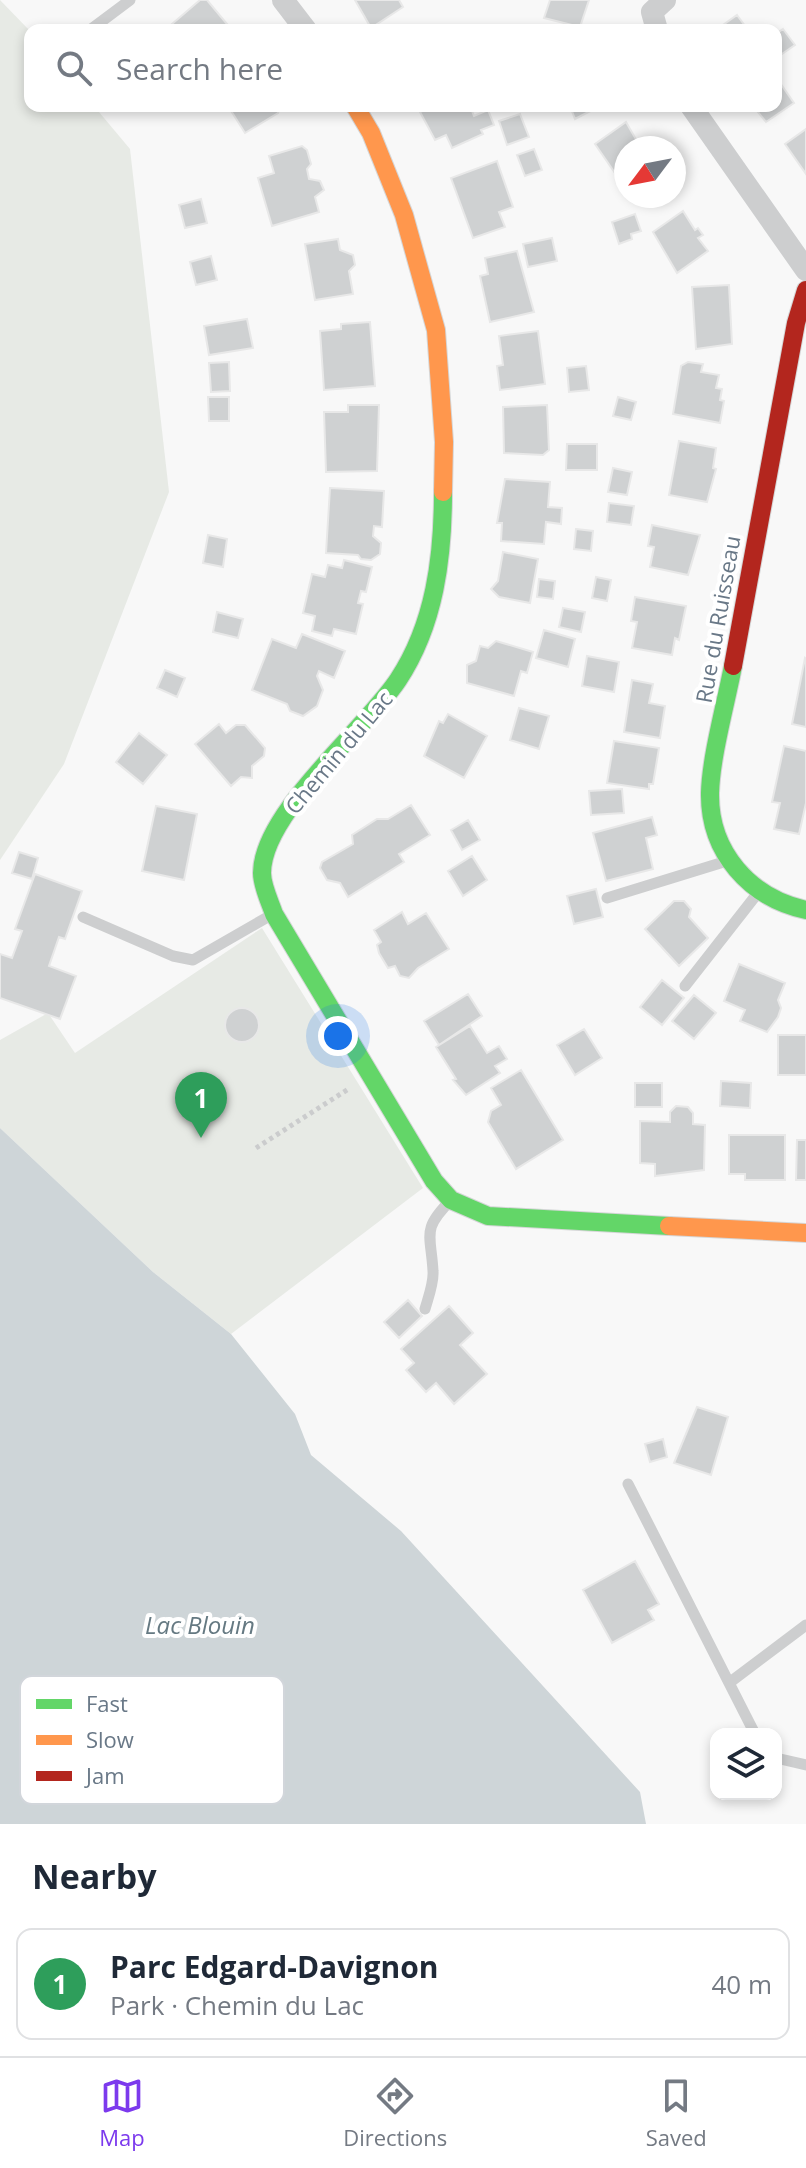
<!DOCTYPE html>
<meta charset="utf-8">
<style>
:root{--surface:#fff;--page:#f2f2f3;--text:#1f2937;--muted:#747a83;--line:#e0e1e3;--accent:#7c3aed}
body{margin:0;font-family:"Open Sans",sans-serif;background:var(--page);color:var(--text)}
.controls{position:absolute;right:24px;bottom:24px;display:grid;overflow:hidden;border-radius:16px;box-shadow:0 4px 12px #0003}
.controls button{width:72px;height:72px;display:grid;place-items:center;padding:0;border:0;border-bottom:2px solid var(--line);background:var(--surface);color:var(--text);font:40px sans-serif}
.compass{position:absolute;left:614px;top:136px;width:72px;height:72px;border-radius:50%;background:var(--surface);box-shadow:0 4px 12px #0003;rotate:238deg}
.you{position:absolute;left:338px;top:1036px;width:28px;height:28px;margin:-20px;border:6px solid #fff;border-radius:50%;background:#1a73e8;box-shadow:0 0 0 12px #1a73e833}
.badge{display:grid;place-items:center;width:52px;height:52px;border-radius:50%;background:var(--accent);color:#fff;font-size:26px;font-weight:700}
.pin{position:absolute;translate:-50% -66px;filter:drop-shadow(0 2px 4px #0008)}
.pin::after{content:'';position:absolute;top:42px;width:28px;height:24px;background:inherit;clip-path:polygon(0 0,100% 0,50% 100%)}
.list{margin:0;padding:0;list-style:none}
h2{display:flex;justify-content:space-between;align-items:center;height:104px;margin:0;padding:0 32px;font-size:34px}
h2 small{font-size:26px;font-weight:400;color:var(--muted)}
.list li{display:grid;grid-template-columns:52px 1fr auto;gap:24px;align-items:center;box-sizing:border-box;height:112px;margin:0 16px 16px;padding:0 16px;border:2px solid var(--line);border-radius:16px}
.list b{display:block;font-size:30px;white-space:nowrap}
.list p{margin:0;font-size:26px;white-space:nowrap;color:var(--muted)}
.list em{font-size:26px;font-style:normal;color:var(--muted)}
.icon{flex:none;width:44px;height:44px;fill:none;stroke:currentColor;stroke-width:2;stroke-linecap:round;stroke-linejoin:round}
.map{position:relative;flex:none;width:806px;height:1824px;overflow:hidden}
.search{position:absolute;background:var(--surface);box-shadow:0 4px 12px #0003;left:24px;right:24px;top:24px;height:88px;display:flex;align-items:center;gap:20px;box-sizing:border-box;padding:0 28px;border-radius:16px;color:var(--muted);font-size:30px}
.sheet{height:232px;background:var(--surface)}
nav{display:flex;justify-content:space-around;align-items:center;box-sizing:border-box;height:112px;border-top:2px solid var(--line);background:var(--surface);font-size:22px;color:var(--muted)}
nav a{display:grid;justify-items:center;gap:4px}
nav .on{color:var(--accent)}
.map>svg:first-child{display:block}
.green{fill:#e7eae5}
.water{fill:#ced5d8}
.building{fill:#cfd1d2;stroke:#e8e8e8;stroke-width:2}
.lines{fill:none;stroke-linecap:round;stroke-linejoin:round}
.fast-casing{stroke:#d5d6d7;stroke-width:20}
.slow-casing{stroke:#d5d6d7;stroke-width:20}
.jam-casing{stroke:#d5d6d7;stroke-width:20}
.path{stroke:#cbcccd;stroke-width:5;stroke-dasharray:4 4;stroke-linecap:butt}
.lane{stroke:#cdcecf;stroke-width:11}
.street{stroke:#cdcecf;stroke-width:22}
.fast{stroke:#63d668;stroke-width:18}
.slow{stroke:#ff974d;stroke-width:18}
.jam{stroke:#b3261e;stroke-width:18}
.labels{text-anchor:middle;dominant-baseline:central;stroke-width:8;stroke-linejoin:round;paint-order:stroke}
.street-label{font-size:22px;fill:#697887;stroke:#fff}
.water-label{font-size:24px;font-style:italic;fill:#657982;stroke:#fff}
.key{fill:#fff;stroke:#d2d6db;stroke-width:2}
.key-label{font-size:22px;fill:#697887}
</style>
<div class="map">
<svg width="806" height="1824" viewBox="0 0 806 1824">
<rect width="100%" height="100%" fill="#f8f8f8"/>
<!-- green -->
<path class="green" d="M0 0 30 31V106H94L130 149 169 492 64 764 0 860Z
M262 928 423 1188 231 1334 153 1272 0 1128V1040L48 1013 75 1053Z"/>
<!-- water -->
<path class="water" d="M0 1128 153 1272 231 1334 295 1414 311 1455 401 1531 640 1792 646 1824H0Z"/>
<!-- building -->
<path class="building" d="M200 0H207L232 30H165Z
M355 0H399L403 7 371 28Z
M550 0H589L580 27 544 18Z
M737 15 748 30H716Z
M783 29 795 45 776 58V34Z
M776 77 794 103 766 122 753 106H776Z
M228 106H280L278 113 245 133Z
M434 106H470L474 116 488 110 494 125 481 130 483 134 452 148 446 135 435 140 420 112Z
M570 106H600L575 119Z
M520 114 529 137 507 145 499 121Z
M626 122 641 148H626V189L595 144Z
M806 129V174L785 144Z
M302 146 307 150 311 164 307 169 309 179 320 181 324 190 315 197 319 212 272 226 258 178 274 173 269 156Z
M534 149 542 170 525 176 517 155Z
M497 161 513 207 499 212 505 227 473 238 451 178Z
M201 199 207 223 185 228 179 205Z
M683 211 695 230 698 228 703 235 698 238 708 251 677 273 653 232Z
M635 214 641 231 631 234 632 239 619 244 612 222Z
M552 238 557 261 528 267 523 244Z
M338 239 340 250 353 255 355 265 349 271 353 294 315 300 305 244Z
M517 251 534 312 490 322 480 276 488 274 485 258Z
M211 256 217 280 196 285 190 262Z
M729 285 732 344 696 349 692 287Z
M247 319 253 348 209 355 204 326Z
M370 322 375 386 324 390 320 331 341 329V324Z
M538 331 545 384 500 390 497 366 503 365 499 336Z
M229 362 230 391 211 392 209 363Z
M688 362 703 364 701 372 719 375 716 388 722 389 720 400 724 401 720 423 673 414 681 366Z
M586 366 589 390 569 392 567 368Z
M208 397H229V421H209Z
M618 397 636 402 631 420 613 416Z
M348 405H379L377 471 326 472 324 412H348Z
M547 405 549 450 543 455 504 453 503 407Z
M679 441 716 448 713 468 716 469 707 502 669 495Z
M567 444H597V470H566Z
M613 468 632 472 627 495 608 492Z
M505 479 550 482 548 507 562 508 561 524 546 522 544 544 501 541 502 523H497Z
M330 488 384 491 382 527 374 526 373 536 381 543 380 554 371 560 361 559 358 555 326 553Z
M609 503 634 506 631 525 607 522Z
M652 525 700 535 688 575 650 567 654 547 648 546Z
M576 529 593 531 591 551 574 549Z
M208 535 227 539 223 567 203 563Z
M503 552 538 559 530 603 499 597 491 589 498 581Z
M344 560 372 567 366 592 361 591 358 603 363 604 356 634 334 629 332 636 312 631 315 616 303 613 312 574 325 577 328 565 342 568Z
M596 577 611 580 607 601 592 598Z
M539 579 555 581 553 599 537 597Z
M635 597 686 606 679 640 675 638 672 655 632 648 637 622 631 621Z
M563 608 585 612 581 632 559 627Z
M217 612 243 619 238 638 213 632Z
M544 630 575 639 568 667 536 658Z
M302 634 345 651 334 678 319 671 317 676 323 690 317 706 303 716 290 711 287 704 252 690 272 639 296 648Z
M496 641 533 652 527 673 521 671 514 696 467 683V665L476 661 480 646 488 648Z
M587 656 619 662 614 692 582 686Z
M805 658 806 659V727L792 724Z
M165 670 185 678 177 697 157 688Z
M632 680 653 684 649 703 665 706 660 738 624 732Z
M519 708 549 716 539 749 510 740Z
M448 714 487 736 464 778 424 756 439 721 443 723Z
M219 724 226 733 236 725H245L265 748 264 756 252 766V778L241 777 231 786 195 744Z
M139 733 167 755 143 784 116 762Z
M614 741 659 748 653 784H649V789L607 783Z
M784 746 806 751V803L799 834 774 829 780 803 772 802Z
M622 789 624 813 591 815 589 791Z
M411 805 430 835 399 854 404 862 348 897 340 883 327 880 320 868 322 862 353 844 352 835 377 819H388Z
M156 806 197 814 184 880 142 871Z
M652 817 657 835 646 838 653 869 606 881 593 833Z
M468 820 480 840 462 850 451 830Z
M19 852 38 858 32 879 12 873Z
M472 856 487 880 463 896 448 871Z
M35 874 82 891 65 939 59 937 49 966 76 976 60 1019 0 998V954L12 958 22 931 15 929Z
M596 889 603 917 574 924 567 896Z
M674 901H684L691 909 689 917 708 938 679 966 645 929Z
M402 912 408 924 426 913 449 949 418 968 409 978 400 976 395 966 388 968 379 953 377 945 381 942 374 930Z
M739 964 785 983 778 1000 781 1008 778 1017 767 1032 740 1021 745 1010 724 1001Z
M662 980 684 998 662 1025 640 1007Z
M468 994 482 1016 439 1045 424 1021Z
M694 995 716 1013 694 1039 672 1021Z
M225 1025a17 17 0 1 1 34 0a17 17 0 1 1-34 0Z
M470 1026 487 1053 499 1046 507 1059 495 1066 500 1073 466 1095 453 1080 456 1079 436 1047Z
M584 1029 602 1058 575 1075 557 1045Z
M778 1035H806V1075H778Z
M521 1070 563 1140 516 1169 488 1122 491 1111 501 1105 491 1088Z
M721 1081 751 1083 750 1108 720 1106Z
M635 1083H662V1107H635Z
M676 1106 688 1107 693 1113V1124L705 1125 704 1170 655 1176V1164L640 1163V1121L670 1122V1112Z
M729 1135H785V1180H745V1174H729Z
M797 1140H806V1180H796Z
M408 1300 422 1316 399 1338 384 1322Z
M449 1306 473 1333 460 1345 487 1374 454 1404 436 1383 426 1392 406 1370 414 1363 401 1349Z
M697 1407 728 1417 711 1475 674 1463Z
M663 1439 667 1457 650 1462 645 1444Z
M635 1561 659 1604 648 1610 654 1620 612 1643 583 1590Z"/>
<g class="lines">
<defs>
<path id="fast" d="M443 492C443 557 435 624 398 680 365 730 262 813 262 873 262 886 270 902 274 914L434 1181 451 1200 488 1216 669 1226
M733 666C726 703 711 756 710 793 709 852 750 898 806 910"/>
<path id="slow" d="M355 106 371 133 404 215 436 330 444 442 443 492
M669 1226 806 1233"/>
<path id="jam" d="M733 666 796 323 806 290"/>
</defs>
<!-- fast casing -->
<use href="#fast" class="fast-casing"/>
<!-- slow casing -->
<use href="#slow" class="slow-casing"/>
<!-- jam casing -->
<use href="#jam" class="jam-casing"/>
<!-- path -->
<path class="path" d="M256 1148 350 1088"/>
<!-- lane -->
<path class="lane" d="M90 30 130 0
M607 898 727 861
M83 917 173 956 193 960 273 914
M685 986 757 894
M425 1309C428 1298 434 1283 433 1271 431 1234 421 1230 451 1200
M628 1484 755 1734
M729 1683 806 1625
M776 1758 806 1765"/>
<!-- street -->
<path class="street" d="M283 0 306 30
M657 30 652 12 665 0
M691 106 806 270"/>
<!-- fast -->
<use href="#fast" class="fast"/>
<!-- slow -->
<use href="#slow" class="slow"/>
<!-- jam -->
<use href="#jam" class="jam"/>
</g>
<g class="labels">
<!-- street labels -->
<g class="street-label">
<text transform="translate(717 619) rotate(-80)">Rue du Ruisseau</text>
<text transform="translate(338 752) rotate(-50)">Chemin du Lac</text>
</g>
<!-- water labels -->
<g class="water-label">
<text x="200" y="1624">Lac Blouin</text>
</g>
</g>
<!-- legend -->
<rect x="20" y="1676" width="264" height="128" rx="12" class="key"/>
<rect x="36" y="1699" width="36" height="10" fill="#63d668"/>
<rect x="36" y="1735" width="36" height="10" fill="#ff974d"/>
<rect x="36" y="1771" width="36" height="10" fill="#b3261e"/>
<g class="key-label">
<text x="86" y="1712">Fast</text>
<text x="86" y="1748">Slow</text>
<text x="86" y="1784">Jam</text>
</g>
</svg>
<div class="controls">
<button><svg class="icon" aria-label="layers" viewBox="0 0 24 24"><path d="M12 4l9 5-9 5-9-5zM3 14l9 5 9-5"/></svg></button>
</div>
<svg class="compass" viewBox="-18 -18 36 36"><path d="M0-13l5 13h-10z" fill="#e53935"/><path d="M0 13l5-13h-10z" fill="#747a83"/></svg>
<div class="you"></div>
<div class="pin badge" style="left:201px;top:1138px;background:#2e9e5b">1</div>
<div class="search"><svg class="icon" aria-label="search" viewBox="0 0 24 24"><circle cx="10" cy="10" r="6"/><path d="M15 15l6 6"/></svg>Search here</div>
</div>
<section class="sheet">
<h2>Nearby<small></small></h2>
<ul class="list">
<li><span class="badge" style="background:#2e9e5b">1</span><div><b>Parc Edgard-Davignon</b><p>Park · Chemin du Lac</p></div><em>40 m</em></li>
</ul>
</section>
<nav>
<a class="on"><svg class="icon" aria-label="map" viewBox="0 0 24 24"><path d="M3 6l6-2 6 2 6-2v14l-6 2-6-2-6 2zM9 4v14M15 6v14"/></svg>Map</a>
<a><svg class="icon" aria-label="directions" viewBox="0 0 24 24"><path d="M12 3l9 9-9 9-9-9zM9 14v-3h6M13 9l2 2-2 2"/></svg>Directions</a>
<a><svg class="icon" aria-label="saved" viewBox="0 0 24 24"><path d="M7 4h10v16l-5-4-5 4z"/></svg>Saved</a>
</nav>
